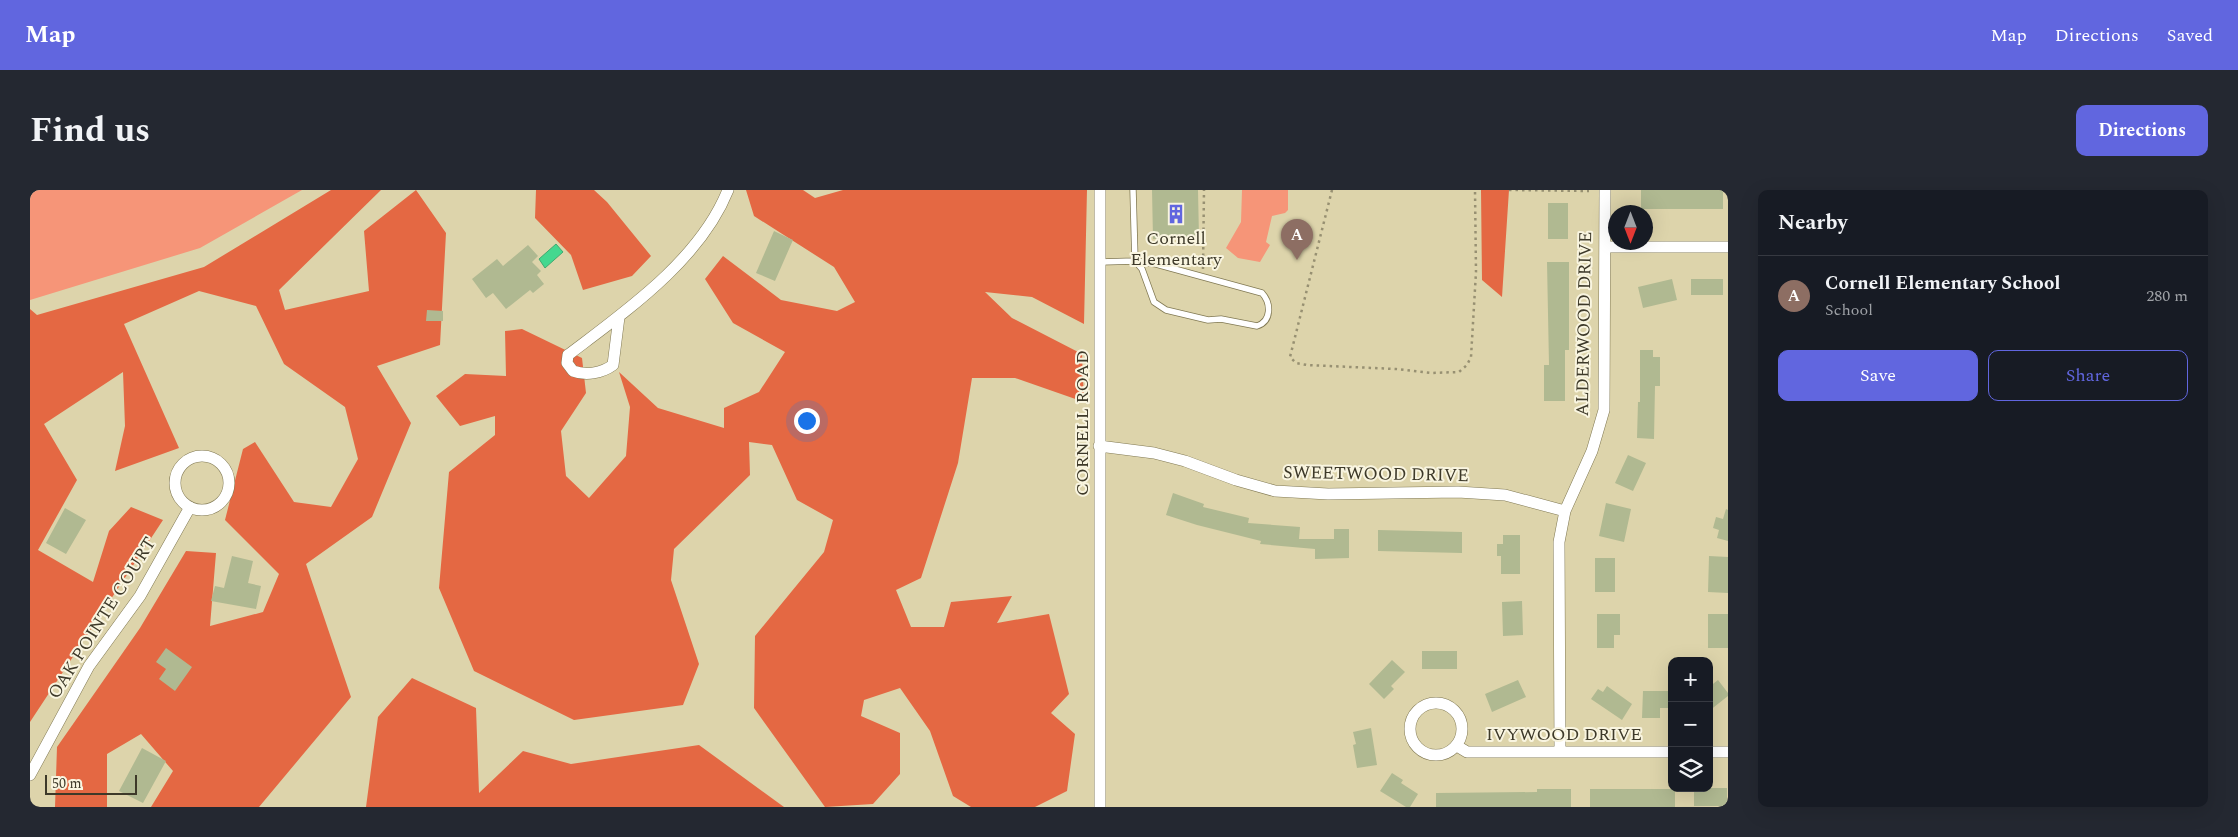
<!DOCTYPE html>
<meta charset="utf-8">
<style>
:root{--surface:#171b24;--page:#242831;--text:#f1f3f6;--muted:#9ea1a6;--line:#363941;--accent:#6166df}
body{margin:0;font-family:Spectral,serif;background:var(--page);color:var(--text)}
.controls{position:absolute;right:15px;bottom:15px;display:grid;overflow:hidden;border-radius:10px;box-shadow:0 5px 20px #0002}
.controls button{width:45px;height:45px;display:grid;place-items:center;padding:0;border:0;border-bottom:1px solid var(--line);background:var(--surface);color:var(--text);font:25px sans-serif}
.compass{position:absolute;left:1578px;top:15px;width:45px;height:45px;border-radius:50%;background:var(--surface);box-shadow:0 5px 20px #0002;rotate:180deg}
.scale{position:absolute;left:15px;bottom:12px;width:92px;box-sizing:border-box;padding-left:5px;border:2px solid #3d3929;border-top:0;font-size:14px;line-height:18px;white-space:nowrap;color:#3d3929;-webkit-text-stroke:4px #f9f5e0;paint-order:stroke}
.you{position:absolute;left:776px;top:230px;width:18px;height:18px;margin:-12px;border:4px solid #fff;border-radius:50%;background:#1a73e8;box-shadow:0 0 0 8px #1a73e833}
.badge{display:grid;place-items:center;width:32px;height:32px;border-radius:50%;background:var(--accent);color:#fff;font-size:16px;font-weight:700}
.pin{position:absolute;translate:-50% -41px;filter:drop-shadow(0 1px 2px #0008)}
.pin::after{content:'';position:absolute;top:26px;width:18px;height:15px;background:inherit;clip-path:polygon(0 0,100% 0,50% 100%)}
.list{margin:0;padding:0;list-style:none}
h2{display:flex;justify-content:space-between;align-items:center;height:65px;margin:0;padding:0 20px;font-size:21px}
h2 small{font-size:16px;font-weight:400;color:var(--muted)}
.list li{display:grid;grid-template-columns:32px 1fr auto;gap:15px;align-items:center;box-sizing:border-box;height:80px;padding:0 20px;border-top:1px solid var(--line)}
.list b{display:block;font-size:19px;white-space:nowrap}
.list p{margin:0;font-size:16px;white-space:nowrap;color:var(--muted)}
.list em{font-size:16px;font-style:normal;color:var(--muted)}
.actions{display:flex;gap:10px;padding:15px 20px}
.actions a{flex:1;padding:11px 0;border:1px solid var(--accent);border-radius:10px;text-align:center;font-size:18px;color:var(--accent)}
.actions .main{background:var(--accent);color:#fff}
.icon{flex:none;width:28px;height:28px;fill:none;stroke:currentColor;stroke-width:2;stroke-linecap:round;stroke-linejoin:round}
.map{position:relative;flex:none;width:1698px;height:617px;overflow:hidden;border-radius:10px}
header{display:flex;align-items:center;gap:30px;box-sizing:border-box;height:70px;padding:0 25px;background:var(--accent);color:#fff}
header strong{font-size:24px}
nav{display:flex;gap:28px;margin-inline-start:auto;font-size:18px}
.intro{display:flex;align-items:center;justify-content:space-between;box-sizing:border-box;height:120px;padding:0 30px}
h1{margin:0;font-size:35px}
.button{padding:12px 22px;border-radius:10px;background:var(--accent);color:#fff;font-size:18px;font-weight:700}
main{display:flex;gap:30px;padding:0 30px}
aside{flex:1;background:var(--surface);border-radius:10px;box-shadow:0 5px 20px #0002}
.map>svg:first-child{display:block}
.green{fill:#f69578}
.forest{fill:#e46843}
.water{fill:#44d88f;stroke:#42a870}
.building{fill:#b0b991}
.lines{fill:none;stroke-linecap:round;stroke-linejoin:round}
.lane-casing{stroke:#817953;stroke-width:7}
.street-casing{stroke:#817953;stroke-width:12}
.path{stroke:#979072;stroke-width:2.5;stroke-dasharray:2.5 4;stroke-linecap:butt}
.lane{stroke:#fff;stroke-width:5.5}
.street{stroke:#fff;stroke-width:11}
.labels{text-anchor:middle;dominant-baseline:central;stroke-width:4;stroke-linejoin:round;paint-order:stroke}
.poi-label{font-size:18px;fill:#3d3929;stroke:#f9f5e0}
.street-label{font-size:18px;fill:#3d3929;stroke:#f9f5e0}
</style>
<header>
<strong>Map</strong>
<nav><a>Map</a><a>Directions</a><a>Saved</a></nav>
</header>
<div class="intro"><h1>Find us</h1><a class="button">Directions</a></div>
<main>
<div class="map">
<svg width="1698" height="617" viewBox="0 0 1698 617">
<rect width="100%" height="100%" fill="#ddd4ab"/>
<!-- green -->
<path class="green" d="M0 0H272L170 58 0 110Z
M1212 0H1258V20L1255 23 1242 26 1236 52 1240 55 1230 72 1208 68 1196 58 1211 32Z"/>
<!-- forest -->
<path class="forest" d="M301 0H351L249 100 255 120 339 101 334 41 386 0 416 43 410 155 347 176 381 233 342 327 276 374 321 507 229 617H121L143 581 111 544 77 564V617H25L27 557 110 438 156 361 186 363 180 436 233 422 249 384 195 330 213 259 225 252 264 312 301 317 328 269 315 217 254 174 226 116 169 101 94 134 149 258 85 281 95 236 93 182 14 234 47 290 8 360 63 392 79 341 101 317 133 330 0 532V119L7 125 174 77Z
M506 0H564L577 12 621 66 602 86 553 100 541 65 505 28Z
M716 0H773L785 8 813 0H1057L1054 134 1002 107 955 102 982 128 1052 164 1054 212 985 188H942L928 273 891 388 866 400 881 437H914L921 412 982 406 967 433 1019 424 1039 504 1021 523 1045 544 1037 601 1005 617H941L923 606 900 541 870 498 834 510 831 526 870 543V584L843 614 795 617 724 518 725 446 794 362 803 330 767 310 742 255 719 252 720 285 644 359 641 390 669 474 653 515 544 530 444 481 409 398 419 282 465 245V226L430 236 406 206 435 184 476 186 475 141 492 139 552 168 556 203 531 241 536 286 559 308 596 266 600 217 589 182 628 218 694 238V218L729 202 755 162 703 133 675 89 693 66 751 110 807 121 825 112 804 77 724 26Z
M1451 0H1479L1472 107 1452 90Z
M382 488 446 518 449 603 493 561 541 574 669 555 754 617H336L348 527Z"/>
<!-- water -->
<path class="water" d="M526 54 533 62 515 78 509 69Z"/>
<!-- building -->
<path class="building" d="M1122 0H1168L1169 48 1123 49Z
M1611 0H1693V19H1611Z
M1518 13H1538V49H1518Z
M744 41 763 50 745 91 726 83Z
M498 55 508 66 502 72 511 81 507 85 514 94 503 103 500 100 476 119 463 103 456 108 442 89 467 69 473 76Z
M1517 72H1539V160H1535V211H1514V175H1519Z
M1642 89 1647 110 1613 118 1608 97Z
M1661 89H1693V105H1661Z
M397 120 413 121V131H396Z
M1610 160H1623V167H1630V196H1625L1624 249 1607 248 1608 212H1610Z
M1598 265 1616 273 1603 301 1585 293Z
M1143 303 1174 314 1173 317 1219 328 1218 333 1270 337 1269 349H1304V339H1319V368L1285 369V359L1230 354 1231 351 1167 335 1136 325Z
M1576 313 1601 319 1594 352 1569 346Z
M35 318 56 330 36 364 16 353Z
M1696 319 1698 320V351L1687 348 1689 340 1683 338 1686 327 1693 329Z
M1348 340 1432 342V363L1348 361Z
M1473 345H1490V384H1471V366H1467V354H1473Z
M202 366 223 371 218 393 231 396 226 419 181 411 185 396 194 398Z
M1679 366 1698 367V403L1678 402Z
M1565 368H1585V402H1565Z
M1492 411 1493 445 1473 446 1472 412Z
M1567 424H1590V445H1584V458H1567Z
M1678 424H1698V458H1678Z
M136 458 162 477 145 501 129 489 136 479 126 472Z
M1392 461H1427V479H1392Z
M1362 470 1375 482 1361 496 1364 499 1354 509 1339 494Z
M1488 490 1496 507 1462 522 1455 504Z
M1688 490 1698 503V506L1679 521V497Z
M1577 496 1602 514 1592 530 1561 509 1568 499 1573 502Z
M1613 501H1642V518H1630V528H1612Z
M1341 538 1347 575 1327 578 1323 555 1326 554 1323 542Z
M112 558 136 571 113 613 89 601Z
M1362 583 1373 590 1371 593 1388 604 1380 617H1376L1350 601Z
M1664 598H1697V616H1664Z
M1507 599H1541V617H1406V603L1507 602Z
M1560 599H1645V617H1560Z"/>
<g class="lines">
<defs>
<path id="lane" d="M1070 72 1105 71 1126 74 1232 103C1241 113 1242 131 1227 136L1191 129 1178 130 1136 120 1124 112 1112 79 1105 71 1103 0"/>
<path id="street" d="M1070 0V617
M1575 57H1698
M589 127 583 175C572 183 556 186 543 181L537 173 538 165C596 121 670 70 698 0
M1069 256 1124 263 1155 271 1206 290 1245 301 1298 304 1428 302 1475 305 1535 321
M145 293a27 27 0 1 1 54 0a27 27 0 1 1-54 0Z
M1380 539a26 26 0 1 1 52 0a26 26 0 1 1-52 0Z
M1427 556 1437 562H1642
M1530 562 1529 352 1535 321 1562 261 1574 220 1575 0
M1679 562H1698
M0 585 59 476 110 406 160 317"/>
</defs>
<!-- lane casing -->
<use href="#lane" class="lane-casing"/>
<!-- street casing -->
<use href="#street" class="street-casing"/>
<!-- path -->
<path class="path" d="M1302 0 1260 167 1266 173 1277 175 1366 179 1401 183 1429 182 1437 175 1441 167 1446 82 1445 0
M1479 0 1559 1
M1173 79 1174 0"/>
<!-- lane -->
<use href="#lane" class="lane"/>
<!-- street -->
<use href="#street" class="street"/>
</g>
<!-- icons -->
<defs>
<symbol id="building-bare" viewBox="-9 -9 18 18"><path d="M-4-6H4V6H1V3H-1V6H-4ZM-2.5-4.3h1.7v1.8h-1.7ZM.8-4.3h1.7v1.8H.8ZM-2.5-1h1.7V.8h-1.7ZM.8-1h1.7V.8H.8Z" fill="#6166df" stroke="#f9f5e0" stroke-width="2.5" paint-order="stroke"/></symbol>
</defs>
<g fill-rule="evenodd">
<use href="#building-bare" x="1132" y="10" width="28" height="28"/>
</g>
<g class="labels">
<!-- poi labels -->
<g class="poi-label">
<text x="1146" y="48">Cornell<tspan x="1146" dy="21">Elementary</tspan></text>
</g>
<!-- street labels -->
<g class="street-label">
<text transform="translate(1554 134) rotate(-89)">ALDERWOOD DRIVE</text>
<text transform="translate(1052 233) rotate(-90)">CORNELL ROAD</text>
<text transform="translate(1346 284) rotate(1)">SWEETWOOD DRIVE</text>
<text transform="translate(72 428) rotate(-58)">OAK POINTE COURT</text>
<text x="1534" y="544">IVYWOOD DRIVE</text>
</g>
</g>
</svg>
<div class="controls">
<button>+</button>
<button>−</button>
<button><svg class="icon" aria-label="layers" viewBox="0 0 24 24"><path d="M12 4l9 5-9 5-9-5zM3 14l9 5 9-5"/></svg></button>
</div>
<svg class="compass" viewBox="-18 -18 36 36"><path d="M0-13l5 13h-10z" fill="#e53935"/><path d="M0 13l5-13h-10z" fill="#9ea1a6"/></svg>
<div class="scale">50 m</div>
<div class="you"></div>
<div class="pin badge" style="left:1267px;top:70px;background:#8d6e63">A</div>
</div>
<aside>
<h2>Nearby<small></small></h2>
<ul class="list">
<li><span class="badge" style="background:#8d6e63">A</span><div><b>Cornell Elementary School</b><p>School</p></div><em>280 m</em></li>
</ul>
<div class="actions"><a class="main">Save</a><a>Share</a></div>
</aside>
</main>
